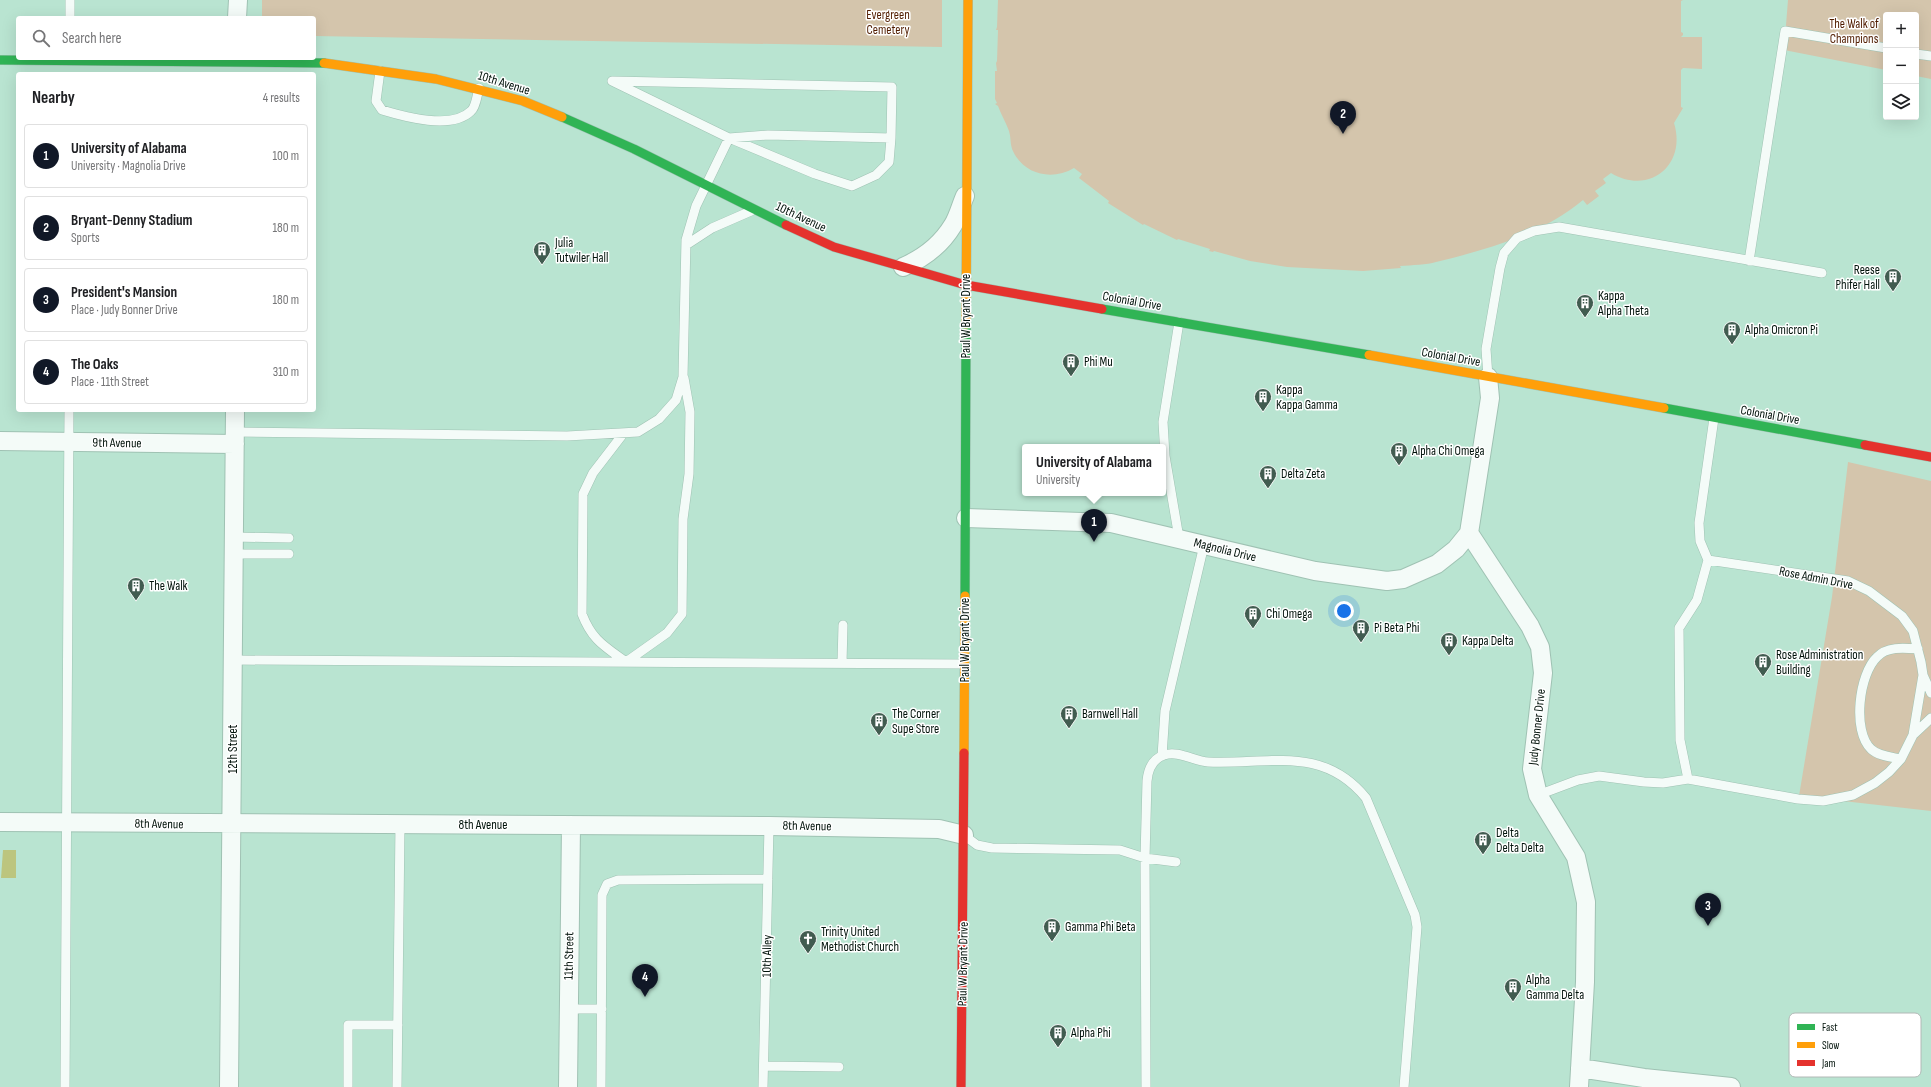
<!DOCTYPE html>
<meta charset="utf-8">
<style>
:root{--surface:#fff;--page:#f2f2f2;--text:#202124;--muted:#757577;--line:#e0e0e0;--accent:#111827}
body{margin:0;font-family:"Sofia Sans Condensed",sans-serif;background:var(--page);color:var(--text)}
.controls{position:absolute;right:12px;top:12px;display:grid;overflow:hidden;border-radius:4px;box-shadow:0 4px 16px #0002}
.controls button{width:36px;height:36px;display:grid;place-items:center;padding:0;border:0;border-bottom:1px solid var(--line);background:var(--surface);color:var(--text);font:20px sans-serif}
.you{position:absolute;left:1344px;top:611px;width:14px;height:14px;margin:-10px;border:3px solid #fff;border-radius:50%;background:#1a73e8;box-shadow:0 0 0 6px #1a73e833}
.badge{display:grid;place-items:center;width:26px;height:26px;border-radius:50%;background:var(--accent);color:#fff;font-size:13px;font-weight:700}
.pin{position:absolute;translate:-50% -33px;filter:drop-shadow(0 1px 2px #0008)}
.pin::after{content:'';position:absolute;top:21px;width:14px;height:12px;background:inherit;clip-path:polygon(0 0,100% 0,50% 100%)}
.popup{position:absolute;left:1022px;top:444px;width:144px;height:52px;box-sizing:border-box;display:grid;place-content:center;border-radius:4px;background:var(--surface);filter:drop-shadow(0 1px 3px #0005);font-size:13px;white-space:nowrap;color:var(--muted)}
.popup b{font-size:15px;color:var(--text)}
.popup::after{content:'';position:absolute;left:50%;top:100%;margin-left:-8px;border:8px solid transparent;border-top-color:var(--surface)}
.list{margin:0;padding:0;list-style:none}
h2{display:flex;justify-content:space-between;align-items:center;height:52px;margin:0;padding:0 16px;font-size:17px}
h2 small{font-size:13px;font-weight:400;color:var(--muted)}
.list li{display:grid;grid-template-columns:26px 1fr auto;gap:12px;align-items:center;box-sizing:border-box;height:64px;margin:0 8px 8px;padding:0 8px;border:1px solid var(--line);border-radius:4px}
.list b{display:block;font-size:15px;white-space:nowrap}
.list p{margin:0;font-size:13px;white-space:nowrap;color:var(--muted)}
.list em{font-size:13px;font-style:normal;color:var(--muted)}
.icon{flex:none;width:22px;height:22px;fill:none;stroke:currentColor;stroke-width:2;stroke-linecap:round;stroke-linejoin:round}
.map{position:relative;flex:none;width:1931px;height:1087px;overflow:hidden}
.search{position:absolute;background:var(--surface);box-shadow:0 4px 16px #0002;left:16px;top:16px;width:300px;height:44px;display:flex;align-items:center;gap:10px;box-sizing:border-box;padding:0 14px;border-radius:4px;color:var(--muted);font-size:15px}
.panel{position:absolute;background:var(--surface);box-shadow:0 4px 16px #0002;left:16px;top:72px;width:300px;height:340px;border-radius:4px}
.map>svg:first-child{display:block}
.green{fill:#d4c5ac}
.water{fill:#bcc57e}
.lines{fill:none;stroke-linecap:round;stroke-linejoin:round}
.lane-casing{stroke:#9fc2b3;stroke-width:10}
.street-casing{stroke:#9fc2b3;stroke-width:20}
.fast-casing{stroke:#9fc2b3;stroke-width:10}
.slow-casing{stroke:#9fc2b3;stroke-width:10}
.jam-casing{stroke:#9fc2b3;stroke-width:10}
.lane{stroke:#f4fbf8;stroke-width:9}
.street{stroke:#f4fbf8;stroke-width:18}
.fast{stroke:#30b455;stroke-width:9}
.slow{stroke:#ff9f0a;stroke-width:9}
.jam{stroke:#e5322d;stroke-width:9}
.labels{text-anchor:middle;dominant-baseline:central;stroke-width:3;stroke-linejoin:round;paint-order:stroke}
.park-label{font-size:13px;fill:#511d00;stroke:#fff}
.street-label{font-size:13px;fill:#00120a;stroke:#fff}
.poi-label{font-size:13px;fill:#00120a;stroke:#fff;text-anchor:start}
.key{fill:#fff;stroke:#b2b8b6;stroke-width:1}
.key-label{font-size:11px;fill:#00120a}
</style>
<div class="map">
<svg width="1931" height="1087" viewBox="0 0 1931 1087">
<rect width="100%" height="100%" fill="#b9e4d1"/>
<!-- green -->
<path class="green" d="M262 0H942V47L314 36V18H262Z
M998 0H1683L1681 1V32L1683 33V35L1681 37H1702V69L1683 68 1681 70V107L1683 108 1674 123C1687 165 1649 196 1611 173L1603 179 1606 183 1595 191 1599 196 1587 205 1583 200C1543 234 1486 250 1436 262 1427 265 1412 265 1400 266L1401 268 1363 271 1287 267 1250 261 1214 251 1213 252 1209 251 1210 249 1178 239 1177 240 1144 224 1143 225 1108 203 1109 201 1079 178 1082 174 1074 168C1052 181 1023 175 1012 149 1010 143 1011 137 1009 131 1006 123 1001 114 998 106L995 104 997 103 995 99V71H997L996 63 997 61 998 30H996L997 27Z
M1788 0H1931V79L1916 76V15H1886V70L1784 50Z
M1848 462 1931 481V811L1799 796 1832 597Z"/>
<!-- water -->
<path class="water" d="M3 850H16V878H1Z"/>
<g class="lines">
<defs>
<path id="lane" d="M70 18V0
M1916 54 1931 56
M380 71 376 101 382 110C405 117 452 130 471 111 476 107 477 95 479 88
M612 81 892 87 891 138 768 135 729 138Z
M686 245 712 228 751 211
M1749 261 1785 31 1886 48
M1488 377 1486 349 1500 268 1504 253 1517 238 1534 231 1559 227 1822 273
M235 432 567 436 638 432 659 419 676 400 683 377 686 240 696 206 729 138 815 174 852 186 876 175 889 162 891 138
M623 434 593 473 583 494 582 614C592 640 604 646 626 662L667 633 682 614 683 519 689 474 690 412 684 378
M234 537 289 538
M1179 538 1165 456 1163 422 1179 322
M234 554H289
M233 660 964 664
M842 663 843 625
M1923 675 1931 693
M1913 735 1931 718
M1162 756 1165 711 1204 545
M1901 759C1892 757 1878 756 1871 749 1852 731 1859 674 1877 657 1887 646 1905 648 1918 649
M1688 779 1680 740 1679 628 1697 600 1708 560
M1538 795 1578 780 1599 776 1644 782 1663 783 1688 779 1798 799 1823 801 1853 795 1875 783 1889 772 1901 759 1913 735 1923 675 1921 662 1913 631 1902 616 1869 591 1848 581 1708 560 1700 541 1699 523 1714 418
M965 836 977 845 992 848 1120 850 1145 858 1176 862
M569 1009H602
M764 1066 839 1067
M348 1086V1025H398
M65 1087 69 410
M397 1087 400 824
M601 1087 602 895 607 884 618 880 768 879
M763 1087 769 826
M1146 1087 1145 858 1147 781C1148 770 1152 759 1164 755 1178 750 1194 761 1208 762 1268 765 1322 744 1366 798L1415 915 1417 927 1404 1087"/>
<path id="street" d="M237 18 238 0
M903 267C924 258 941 245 953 225 958 217 961 205 965 196
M1488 377 1490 398 1469 533 1530 626 1540 647 1543 673 1532 769 1538 795 1576 857 1586 902 1585 982 1579 1087
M0 441 235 444
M966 518 1111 523 1315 571 1387 581 1403 579 1437 564 1456 549 1469 533
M0 822 769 826 939 829 964 835
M1580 1068 1644 1078 1731 1087
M229 1087 235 410
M568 1087 571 825"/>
<path id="fast" d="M0 60 324 63
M562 117 634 149 786 225
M1102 309 1369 355
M1664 408 1865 445
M965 596 966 324"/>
<path id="slow" d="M324 63 436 79 523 101 562 117
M966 324 968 0
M1369 355 1664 408
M964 753 965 596"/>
<path id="jam" d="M786 225 834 247 966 285 1102 309
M1865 445 1931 457
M961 1087 964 753"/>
</defs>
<!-- lane casing -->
<use href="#lane" class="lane-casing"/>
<!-- street casing -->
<use href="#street" class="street-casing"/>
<!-- fast casing -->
<use href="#fast" class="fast-casing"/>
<!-- slow casing -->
<use href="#slow" class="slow-casing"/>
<!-- jam casing -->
<use href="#jam" class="jam-casing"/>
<!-- lane -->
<use href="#lane" class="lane"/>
<!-- street -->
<use href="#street" class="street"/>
<!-- fast -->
<use href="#fast" class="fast"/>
<!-- slow -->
<use href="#slow" class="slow"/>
<!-- jam -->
<use href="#jam" class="jam"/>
</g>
<!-- icons -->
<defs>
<symbol id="building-pin" viewBox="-11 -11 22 30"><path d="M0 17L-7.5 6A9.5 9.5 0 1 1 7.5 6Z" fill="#415c50" stroke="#fff"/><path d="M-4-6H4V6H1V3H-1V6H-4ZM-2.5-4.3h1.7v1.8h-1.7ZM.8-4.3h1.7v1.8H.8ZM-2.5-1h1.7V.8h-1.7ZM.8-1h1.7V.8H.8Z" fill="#fff"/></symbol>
<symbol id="church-pin" viewBox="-11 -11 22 30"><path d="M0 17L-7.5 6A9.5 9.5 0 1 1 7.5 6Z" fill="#415c50" stroke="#fff"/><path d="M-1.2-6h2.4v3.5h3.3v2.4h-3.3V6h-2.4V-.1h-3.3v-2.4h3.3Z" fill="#fff"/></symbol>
</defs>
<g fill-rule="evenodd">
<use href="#building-pin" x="532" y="240" width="20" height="27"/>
<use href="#building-pin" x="1883" y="267" width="20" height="27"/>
<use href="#building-pin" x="1575" y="293" width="20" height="27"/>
<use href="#building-pin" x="1722" y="320" width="20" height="27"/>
<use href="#building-pin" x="1061" y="352" width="20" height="27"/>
<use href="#building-pin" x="1253" y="387" width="20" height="27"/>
<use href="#building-pin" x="1389" y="441" width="20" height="27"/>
<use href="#building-pin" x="1258" y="464" width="20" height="27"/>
<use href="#building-pin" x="126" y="576" width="20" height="27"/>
<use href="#building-pin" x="1243" y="604" width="20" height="27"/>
<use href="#building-pin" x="1351" y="618" width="20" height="27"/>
<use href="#building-pin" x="1439" y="631" width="20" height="27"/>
<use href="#building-pin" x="1753" y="652" width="20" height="27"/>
<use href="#building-pin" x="1059" y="704" width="20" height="27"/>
<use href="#building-pin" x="869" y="711" width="20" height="27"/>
<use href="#building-pin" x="1473" y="830" width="20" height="27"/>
<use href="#building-pin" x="1042" y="917" width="20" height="27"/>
<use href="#church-pin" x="798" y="929" width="20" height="27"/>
<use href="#building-pin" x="1503" y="977" width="20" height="27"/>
<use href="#building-pin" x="1048" y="1023" width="20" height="27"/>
</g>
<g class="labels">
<!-- park labels -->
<g class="park-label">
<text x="888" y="15">Evergreen<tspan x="888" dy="15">Cemetery</tspan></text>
<text x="1854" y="24">The Walk of<tspan x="1854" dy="15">Champions</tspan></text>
</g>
<!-- street labels -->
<g class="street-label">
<text transform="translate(504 83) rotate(17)">10th Avenue</text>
<text transform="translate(801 217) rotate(25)">10th Avenue</text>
<text transform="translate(1132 301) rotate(10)">Colonial Drive</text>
<text transform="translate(966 316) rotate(-90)">Paul W Bryant Drive</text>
<text transform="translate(1451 357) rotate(10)">Colonial Drive</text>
<text transform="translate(1770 415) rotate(10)">Colonial Drive</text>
<text transform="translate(117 443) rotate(1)">9th Avenue</text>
<text transform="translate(1225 550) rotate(14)">Magnolia Drive</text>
<text transform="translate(1816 578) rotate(11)">Rose Admin Drive</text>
<text transform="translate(965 640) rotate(-90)">Paul W Bryant Drive</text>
<text transform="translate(1537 727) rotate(-84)">Judy Bonner Drive</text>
<text transform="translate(233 749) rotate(-90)">12th Street</text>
<text transform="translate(159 824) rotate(1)">8th Avenue</text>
<text x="483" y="825">8th Avenue</text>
<text transform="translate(807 826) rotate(1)">8th Avenue</text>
<text transform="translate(569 956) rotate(-89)">11th Street</text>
<text transform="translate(767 956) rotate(-89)">10th Alley</text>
<text transform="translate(963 964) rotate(-89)">Paul W Bryant Drive</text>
</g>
<!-- poi labels -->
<g class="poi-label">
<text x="555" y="243">Julia<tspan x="555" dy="15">Tutwiler Hall</tspan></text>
<text x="1880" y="270" text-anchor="end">Reese<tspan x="1880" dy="15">Phifer Hall</tspan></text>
<text x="1598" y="296">Kappa<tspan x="1598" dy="15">Alpha Theta</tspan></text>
<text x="1745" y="330">Alpha Omicron Pi</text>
<text x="1084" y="362">Phi Mu</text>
<text x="1276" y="390">Kappa<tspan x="1276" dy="15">Kappa Gamma</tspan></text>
<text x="1412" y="451">Alpha Chi Omega</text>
<text x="1281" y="474">Delta Zeta</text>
<text x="149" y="586">The Walk</text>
<text x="1266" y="614">Chi Omega</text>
<text x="1374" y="628">Pi Beta Phi</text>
<text x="1462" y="641">Kappa Delta</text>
<text x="1776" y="655">Rose Administration<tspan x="1776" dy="15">Building</tspan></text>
<text x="892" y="714">The Corner<tspan x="892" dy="15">Supe Store</tspan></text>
<text x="1082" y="714">Barnwell Hall</text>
<text x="1496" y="833">Delta<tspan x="1496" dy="15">Delta Delta</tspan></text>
<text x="1065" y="927">Gamma Phi Beta</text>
<text x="821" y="932">Trinity United<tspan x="821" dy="15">Methodist Church</tspan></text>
<text x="1526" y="980">Alpha<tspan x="1526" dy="15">Gamma Delta</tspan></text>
<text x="1071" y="1033">Alpha Phi</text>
</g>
</g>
<!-- legend -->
<rect x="1789" y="1013" width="132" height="64" rx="6" class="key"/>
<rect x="1797" y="1024" width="18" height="6" fill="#30b455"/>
<rect x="1797" y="1042" width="18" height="6" fill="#ff9f0a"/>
<rect x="1797" y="1060" width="18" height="6" fill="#e5322d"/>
<g class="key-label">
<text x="1822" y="1031">Fast</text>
<text x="1822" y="1049">Slow</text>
<text x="1822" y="1067">Jam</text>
</g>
</svg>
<div class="controls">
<button>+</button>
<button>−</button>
<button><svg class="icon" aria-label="layers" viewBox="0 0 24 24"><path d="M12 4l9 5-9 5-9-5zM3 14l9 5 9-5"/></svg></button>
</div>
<div class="you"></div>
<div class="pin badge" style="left:1094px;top:542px">1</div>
<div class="popup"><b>University of Alabama</b>University</div>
<div class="pin badge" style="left:1343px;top:134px">2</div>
<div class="pin badge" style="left:1708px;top:926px">3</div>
<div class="pin badge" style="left:645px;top:997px">4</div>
<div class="search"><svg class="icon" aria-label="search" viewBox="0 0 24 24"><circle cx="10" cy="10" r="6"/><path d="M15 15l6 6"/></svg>Search here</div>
<section class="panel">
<h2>Nearby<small>4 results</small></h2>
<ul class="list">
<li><span class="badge">1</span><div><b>University of Alabama</b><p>University · Magnolia Drive</p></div><em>100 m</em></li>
<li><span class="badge">2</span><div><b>Bryant-Denny Stadium</b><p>Sports</p></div><em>180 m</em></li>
<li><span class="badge">3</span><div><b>President's Mansion</b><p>Place · Judy Bonner Drive</p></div><em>180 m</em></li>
<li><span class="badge">4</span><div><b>The Oaks</b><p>Place · 11th Street</p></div><em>310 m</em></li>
</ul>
</section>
</div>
